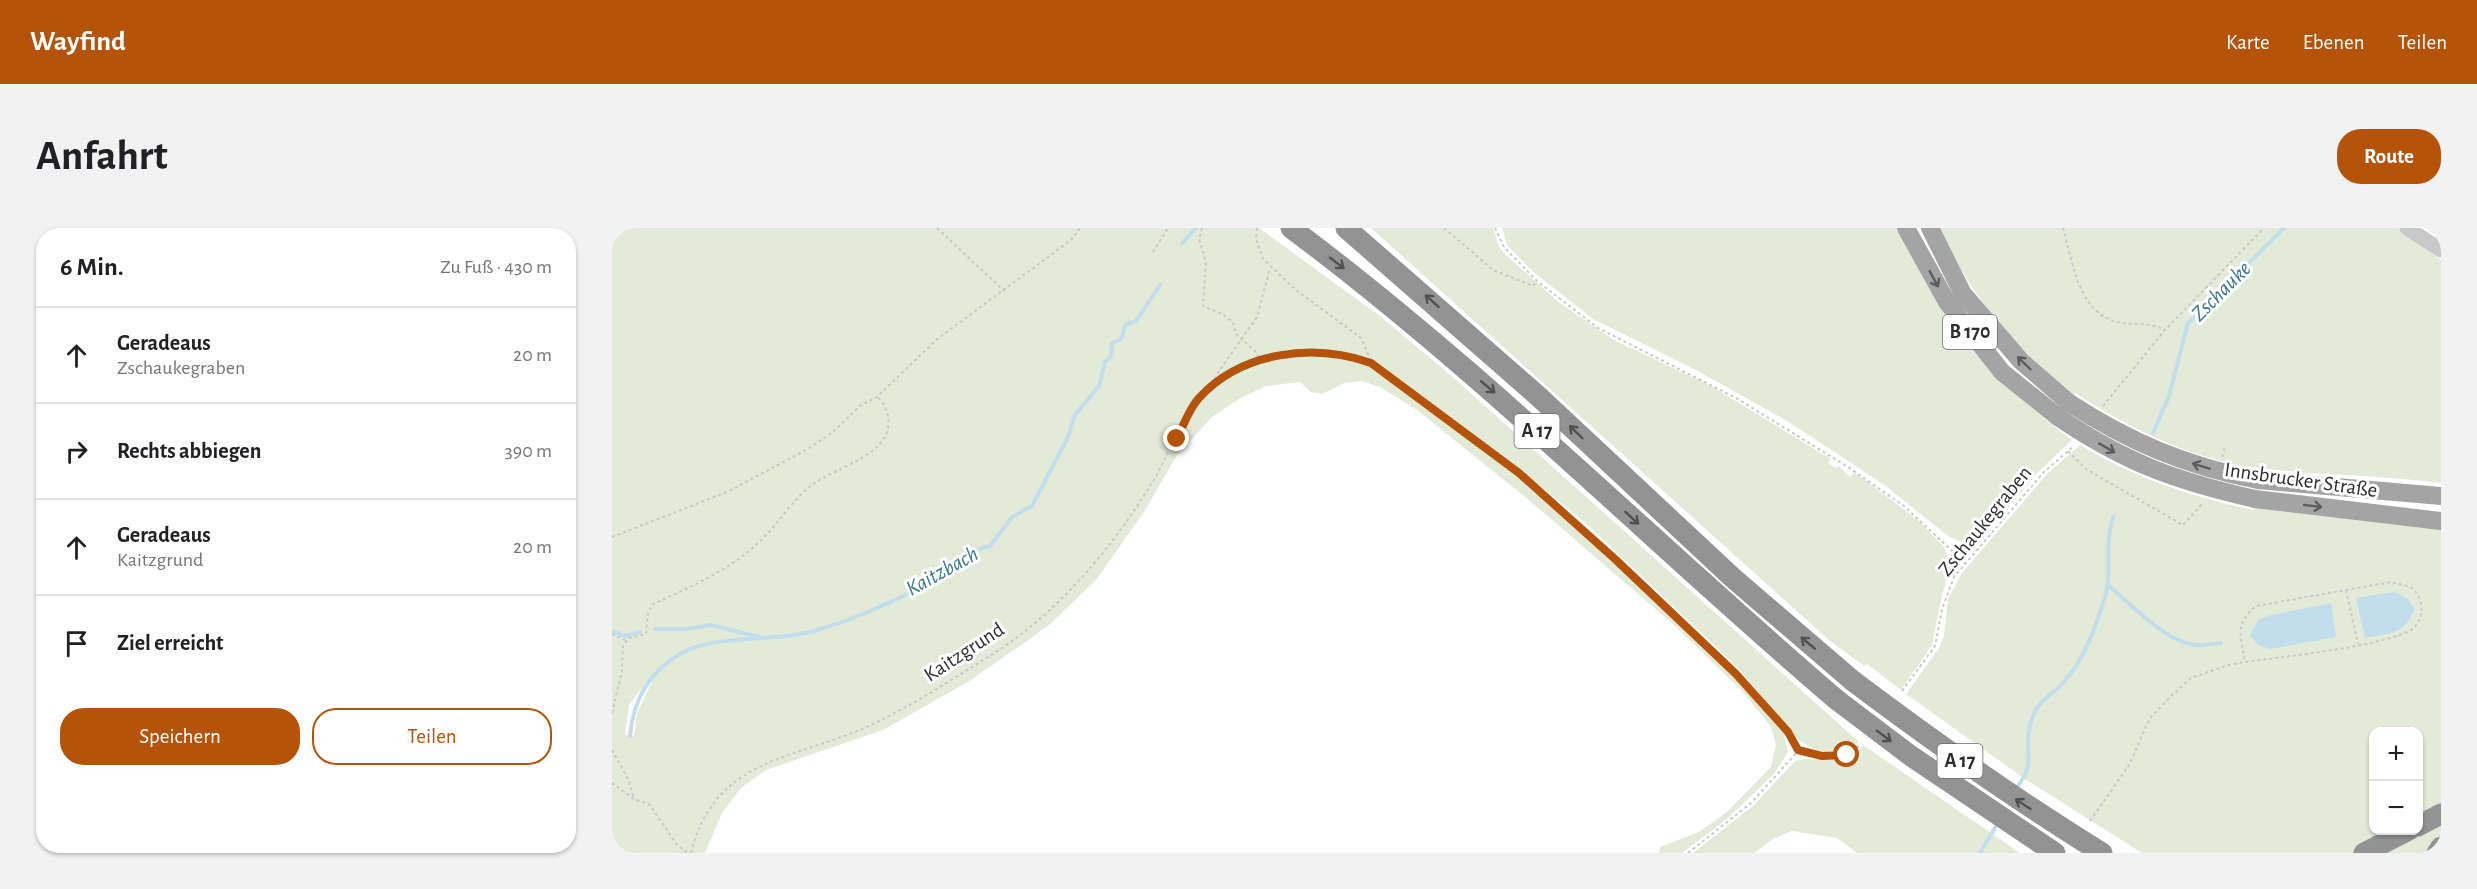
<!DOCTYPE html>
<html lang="de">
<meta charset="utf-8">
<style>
:root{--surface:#fff;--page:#f2f2f2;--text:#202124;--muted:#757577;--line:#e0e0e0;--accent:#b45309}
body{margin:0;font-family:"Alegreya Sans",sans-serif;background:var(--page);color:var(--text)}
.controls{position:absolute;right:18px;bottom:18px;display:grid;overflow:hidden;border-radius:12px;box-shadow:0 2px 4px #0004}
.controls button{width:54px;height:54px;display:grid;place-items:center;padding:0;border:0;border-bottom:2px solid var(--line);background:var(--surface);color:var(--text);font:30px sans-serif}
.stop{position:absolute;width:18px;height:18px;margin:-14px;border:4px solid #b45309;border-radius:50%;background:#fff}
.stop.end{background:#b45309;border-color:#fff;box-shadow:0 2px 6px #0008}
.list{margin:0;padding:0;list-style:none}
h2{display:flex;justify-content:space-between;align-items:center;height:78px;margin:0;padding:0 24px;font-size:26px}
h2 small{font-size:20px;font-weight:400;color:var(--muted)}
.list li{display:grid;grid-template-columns:39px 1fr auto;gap:18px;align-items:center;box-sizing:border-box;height:96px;padding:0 24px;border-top:2px solid var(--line)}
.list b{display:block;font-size:22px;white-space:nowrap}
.list p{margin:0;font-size:20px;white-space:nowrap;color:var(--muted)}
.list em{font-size:20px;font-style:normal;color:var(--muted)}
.actions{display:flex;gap:12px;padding:18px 24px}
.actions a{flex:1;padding:14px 0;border:2px solid var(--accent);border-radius:24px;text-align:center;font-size:21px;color:var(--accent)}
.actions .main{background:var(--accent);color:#fff}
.icon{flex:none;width:33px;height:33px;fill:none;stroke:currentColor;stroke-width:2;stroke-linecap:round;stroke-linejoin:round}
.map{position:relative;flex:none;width:1829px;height:625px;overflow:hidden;border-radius:24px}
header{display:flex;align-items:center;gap:36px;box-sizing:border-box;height:84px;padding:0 30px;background:var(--accent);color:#fff}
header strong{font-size:28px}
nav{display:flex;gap:33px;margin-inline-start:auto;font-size:21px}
.intro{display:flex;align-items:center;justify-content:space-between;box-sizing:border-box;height:144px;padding:0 36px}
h1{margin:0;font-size:42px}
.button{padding:15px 27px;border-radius:24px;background:var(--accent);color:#fff;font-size:21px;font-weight:700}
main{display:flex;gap:36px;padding:0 36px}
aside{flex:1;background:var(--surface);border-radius:24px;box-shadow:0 2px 4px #0004}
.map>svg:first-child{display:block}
.green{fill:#e3ead8;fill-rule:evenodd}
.water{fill:#c2deec}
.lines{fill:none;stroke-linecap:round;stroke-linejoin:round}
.stream{stroke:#c2deec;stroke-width:4}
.path{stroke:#c9c9c9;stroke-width:2;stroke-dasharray:3 3;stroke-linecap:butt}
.minor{stroke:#c9c9c9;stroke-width:15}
.major{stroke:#a4a4a4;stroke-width:18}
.highway{stroke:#939393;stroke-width:21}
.major-bridge{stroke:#a4a4a4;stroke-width:18}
.highway-bridge{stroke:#939393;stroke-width:21}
.oneway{stroke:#505050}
.oneway2{stroke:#5c5c5c}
.route{stroke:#b45309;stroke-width:8}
.labels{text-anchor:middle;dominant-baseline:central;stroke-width:6;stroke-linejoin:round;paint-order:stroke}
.shield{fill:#fff;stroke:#6b6b6b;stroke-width:1.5}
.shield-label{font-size:20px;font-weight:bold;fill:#2c2c2c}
.street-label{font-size:21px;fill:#2c2c2c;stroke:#fff}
.water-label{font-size:22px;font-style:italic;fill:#377290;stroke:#fff}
</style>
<header>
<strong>Wayfind</strong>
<nav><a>Karte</a><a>Ebenen</a><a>Teilen</a></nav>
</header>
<div class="intro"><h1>Anfahrt</h1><a class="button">Route</a></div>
<main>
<aside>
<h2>6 Min.<small>Zu Fuß · 430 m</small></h2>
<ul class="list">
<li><svg class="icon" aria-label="ahead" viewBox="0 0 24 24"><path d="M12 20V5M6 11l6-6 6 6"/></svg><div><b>Geradeaus</b><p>Zschaukegraben</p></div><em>20 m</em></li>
<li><svg class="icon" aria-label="right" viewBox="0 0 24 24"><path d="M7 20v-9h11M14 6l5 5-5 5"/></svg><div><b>Rechts abbiegen</b></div><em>390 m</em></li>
<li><svg class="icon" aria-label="ahead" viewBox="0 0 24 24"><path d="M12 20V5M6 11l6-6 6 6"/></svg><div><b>Geradeaus</b><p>Kaitzgrund</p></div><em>20 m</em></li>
<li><svg class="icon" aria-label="arrive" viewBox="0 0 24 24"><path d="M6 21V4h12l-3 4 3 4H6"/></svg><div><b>Ziel erreicht</b></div></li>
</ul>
<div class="actions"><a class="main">Speichern</a><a>Teilen</a></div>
</aside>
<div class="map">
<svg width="1829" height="625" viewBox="0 0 1829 625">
<rect width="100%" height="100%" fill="#fff"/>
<!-- green -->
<path class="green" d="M0 0H647L768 88 843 151 1247 514 1235 522 1214 524 1204 522 1188 513 1124 438 976 297 910 243 907 246 1003 331 1124 446 1121 448 1172 506 1176 524 1162 546 1115 591 1070 625H1047L1048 619 1087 604 1115 584 1159 539 1164 517 1159 499 1130 463 1061 396 918 273 805 182 768 159 750 153 732 155 710 166 699 164 688 154 654 158 627 171 600 189 565 227 532 284 484 352 436 398 359 452 271 502 154 542 129 560 110 585 93 625H0ZM38 449 40 454 25 485 22 508 13 507 17 477Z
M759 0H881L887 18 892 25 945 73 1002 112 1099 158 1219 231 1216 235 1223 240 1227 238 1238 249 1242 245 1249 249 1307 293 1332 319 1339 337 1330 367 1320 417 1289 462 1255 436 1252 438 1218 413Z
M890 0H1287C1327 91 1381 153 1460 212L1425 245 1383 296 1362 312 1347 313 1336 308 1275 259 1177 194 1084 142 981 91 919 42 895 17Z
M1326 0H1786L1829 32V255C1769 247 1707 248 1647 240 1580 232 1519 201 1463 165L1461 167C1399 115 1363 73 1326 0Z
M1468 217C1523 250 1579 269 1642 282V279L1829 297V581L1807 593 1806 503H1762V602L1787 603 1742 625H1530L1413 551 1294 466 1327 420 1332 408 1336 371 1350 345 1435 246Z
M1251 517 1408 625H1245L1225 610 1179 603 1161 611 1142 625H1081L1142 577 1183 533C1208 527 1234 541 1251 517Z
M1829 594V609L1816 625H1772Z"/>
<!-- water -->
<path class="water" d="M1782 364 1795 370 1803 381C1792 407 1778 405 1753 410L1744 370Z
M1719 375 1724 409 1659 421 1646 417 1638 407 1646 392 1659 387Z"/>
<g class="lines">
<!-- stream -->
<path class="stream" d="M570 15 584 0
M1541 205 1557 168 1576 95 1672 0
M1495 356C1516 374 1557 417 1585 417 1593 418 1601 415 1609 415
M43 401H75L99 397 151 410
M0 403 13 408 28 404
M18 508C21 473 37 444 68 426 101 406 160 414 198 404 232 395 278 376 308 359 335 343 345 325 378 318L400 289 420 278 456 209 463 187 487 158 493 134 499 128 500 115 509 111 514 96 524 93 548 57
M1404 562C1407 556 1413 548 1415 542 1419 526 1412 508 1421 488 1428 471 1440 467 1451 455 1473 431 1483 400 1493 369 1501 343 1491 316 1502 288
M1368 625 1386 595"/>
<!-- path -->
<path class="path" d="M325 0 392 63
M590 0 587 11 594 34 591 78 610 86 621 94 624 106 643 123 648 133
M645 0 644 11 651 31 684 62 749 110 760 135
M832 0 881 42 921 58 925 53
M883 0 892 19 925 53 986 100 1124 170 1236 239 1292 278 1353 335
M1451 0C1460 30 1465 79 1499 92 1517 99 1532 92 1553 102
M541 24 556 0
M601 157 605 146 645 89 658 40
M1491 178 1553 102 1652 0
M1456 223 1474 241 1571 297 1591 275
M1610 229 1613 219
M0 309 115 264 196 221 222 203 249 177 265 169 324 112 459 12 468 0
M1734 362 1746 416
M0 406 15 413
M1290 463 1323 418 1330 381 1342 349 1432 244 1462 218
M0 485 10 443 11 418 17 410 34 406 36 384 41 376C77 360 115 343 144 317 166 298 180 270 204 254 222 242 261 230 272 210 280 197 277 178 265 169
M0 522 16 551 22 571
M1187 522C1209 527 1233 535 1249 515
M0 555 22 571 38 577 65 617 76 625
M1478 593 1517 537 1538 490 1559 468 1579 450 1616 437 1633 434C1668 429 1776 418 1800 401 1813 392 1812 371 1801 361 1796 357 1785 356 1779 354L1644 378C1622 396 1629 409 1633 434
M79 625C103 527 186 532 261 496 301 477 339 452 376 429 442 389 498 323 538 258 558 227 570 182 600 158 638 126 699 115 747 130 773 139 797 163 820 180 910 246 991 320 1072 397 1112 435 1158 474 1187 522
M1076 625 1139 575 1187 522"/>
<!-- minor -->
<path class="minor" d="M1795 0 1829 22"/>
<!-- major -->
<path class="major" d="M1294 0 1335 74 1390 144 1446 189
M1318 0 1351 66 1409 133 1456 174
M1646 252 1829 268
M1643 271 1829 293"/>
<!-- highway -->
<path class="highway" d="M679 0C872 144 1042 316 1225 472
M734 0 926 168 1121 350 1241 453
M1806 598 1829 586
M1752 625 1797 602
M1825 625 1829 619"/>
<!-- major-bridge -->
<path class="major-bridge" d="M1456 174C1517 214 1574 238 1646 252
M1446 189C1514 235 1564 253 1643 271"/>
<!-- highway-bridge -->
<path class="highway-bridge" d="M1241 453C1322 514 1404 572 1490 625
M1225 472 1299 528 1443 625"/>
</g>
<!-- one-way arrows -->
<defs><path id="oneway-shaft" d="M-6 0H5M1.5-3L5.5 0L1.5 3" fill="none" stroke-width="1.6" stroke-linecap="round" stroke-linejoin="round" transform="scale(1.5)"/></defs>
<g class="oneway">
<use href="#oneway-shaft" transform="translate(725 35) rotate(37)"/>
<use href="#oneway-shaft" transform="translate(820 73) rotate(-138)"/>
<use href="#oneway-shaft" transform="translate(876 159) rotate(40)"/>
<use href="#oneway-shaft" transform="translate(964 204) rotate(-136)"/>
<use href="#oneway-shaft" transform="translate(1020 290) rotate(43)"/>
<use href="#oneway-shaft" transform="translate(1196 415) rotate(-140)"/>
<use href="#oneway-shaft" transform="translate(1272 508) rotate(37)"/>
<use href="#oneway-shaft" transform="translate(1411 576) rotate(-147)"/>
</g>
<g class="oneway2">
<use href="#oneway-shaft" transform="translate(1322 51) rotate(61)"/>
<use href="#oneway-shaft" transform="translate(1412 135) rotate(-136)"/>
<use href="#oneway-shaft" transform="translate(1495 220) rotate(30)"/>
<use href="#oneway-shaft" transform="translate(1589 238) rotate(-163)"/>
<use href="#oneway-shaft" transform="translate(1701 278) rotate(7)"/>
</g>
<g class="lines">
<!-- route -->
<path class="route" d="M565 211C571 198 577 181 587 170 630 123 702 115 759 135L907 245 1003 331 1124 446 1176 504 1186 522 1210 528 1235 527"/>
</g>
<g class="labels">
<!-- shield labels -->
<g class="shield">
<rect x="1331" y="87" width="54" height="34" rx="4.5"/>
<rect x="902.5" y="186" width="45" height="34" rx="4.5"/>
<rect x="1325.5" y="516" width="45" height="34" rx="4.5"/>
</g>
<g class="shield-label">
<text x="1358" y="104">B 170</text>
<text x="925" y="203">A 17</text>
<text x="1348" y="533">A 17</text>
</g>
<!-- street labels -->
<g class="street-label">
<text transform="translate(1689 252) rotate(8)">Innsbrucker Straße</text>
<text transform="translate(1373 293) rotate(-51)">Zschaukegraben</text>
<text transform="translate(352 424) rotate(-33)">Kaitzgrund</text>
</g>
<!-- water labels -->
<g class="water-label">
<text transform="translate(1609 63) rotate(-45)">Zschauke</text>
<text transform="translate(330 343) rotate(-29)">Kaitzbach</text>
</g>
</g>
</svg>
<div class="controls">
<button>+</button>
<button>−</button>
</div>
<div class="stop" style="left:1235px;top:527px"></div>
<div class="stop end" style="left:565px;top:211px"></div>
</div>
</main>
